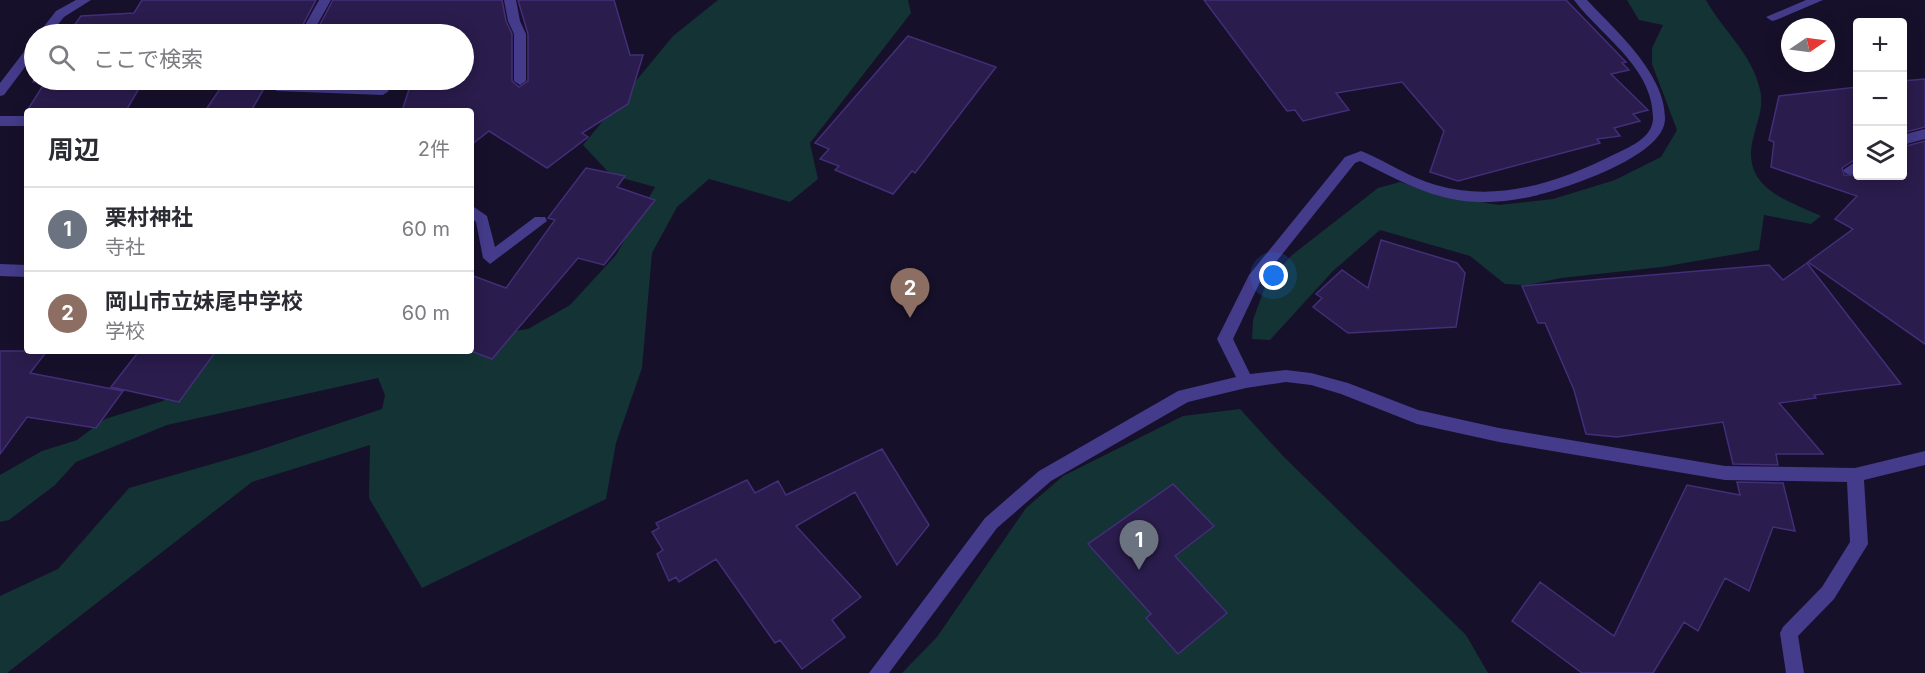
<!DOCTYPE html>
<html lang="ja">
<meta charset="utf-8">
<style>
:root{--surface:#fff;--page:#f2f2f3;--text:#2b2b33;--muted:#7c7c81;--line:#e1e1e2;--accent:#1a768f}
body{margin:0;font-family:Inter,"Noto Sans JP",sans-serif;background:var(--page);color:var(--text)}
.controls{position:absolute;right:18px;top:18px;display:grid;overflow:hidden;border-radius:6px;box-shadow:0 3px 15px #0003}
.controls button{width:54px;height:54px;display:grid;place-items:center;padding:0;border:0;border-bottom:2px solid var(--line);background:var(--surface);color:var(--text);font:30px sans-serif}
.compass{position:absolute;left:1781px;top:18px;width:54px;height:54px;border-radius:50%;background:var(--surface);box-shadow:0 3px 15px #0003;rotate:77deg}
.you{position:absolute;left:1274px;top:276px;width:21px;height:21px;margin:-15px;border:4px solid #fff;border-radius:50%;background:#1a73e8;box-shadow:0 0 0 9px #1a73e833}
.badge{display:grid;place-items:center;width:39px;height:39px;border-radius:50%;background:var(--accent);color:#fff;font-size:20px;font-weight:700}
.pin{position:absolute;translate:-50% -50px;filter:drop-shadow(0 2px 3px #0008)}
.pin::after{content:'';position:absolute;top:32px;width:21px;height:18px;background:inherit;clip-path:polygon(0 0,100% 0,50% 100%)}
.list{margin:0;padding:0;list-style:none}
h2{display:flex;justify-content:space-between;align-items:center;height:78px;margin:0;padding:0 24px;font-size:26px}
h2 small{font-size:20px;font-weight:400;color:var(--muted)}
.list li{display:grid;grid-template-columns:39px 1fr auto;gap:18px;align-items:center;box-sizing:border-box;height:84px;padding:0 24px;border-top:2px solid var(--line)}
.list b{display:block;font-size:22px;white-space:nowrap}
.list p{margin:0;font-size:20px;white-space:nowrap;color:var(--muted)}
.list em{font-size:20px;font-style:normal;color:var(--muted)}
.icon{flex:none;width:33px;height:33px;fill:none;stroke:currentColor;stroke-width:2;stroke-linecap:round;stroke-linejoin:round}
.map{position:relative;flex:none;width:1925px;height:673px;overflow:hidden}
.search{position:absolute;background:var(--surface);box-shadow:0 3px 15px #0003;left:24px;top:24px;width:450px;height:66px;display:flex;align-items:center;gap:15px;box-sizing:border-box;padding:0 21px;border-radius:33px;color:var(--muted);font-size:22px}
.panel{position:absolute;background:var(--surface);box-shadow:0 3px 15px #0003;left:24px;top:108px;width:450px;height:246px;border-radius:6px}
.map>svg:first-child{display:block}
.green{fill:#133335}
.building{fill:#2a1c4c;stroke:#432e78;stroke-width:1.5}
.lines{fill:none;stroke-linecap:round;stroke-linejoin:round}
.minor{fill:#443b8a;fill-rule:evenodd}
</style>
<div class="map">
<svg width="1925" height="673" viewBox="0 0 1925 673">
<rect width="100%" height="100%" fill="#17102b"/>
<!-- green -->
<path class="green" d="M718 0H908L911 13 810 143 818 179 790 202 709 179 677 207 652 253 642 368 616 443 606 499 422 588 369 498 370 445 252 482 7 673H0V596L58 569 129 488 250 453 382 409 385 395 378 378 167 425 76 462 55 485 9 520 0 522V475L42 451 77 440 105 419 163 401 174 392 192 354 228 351H471V337L528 329 570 305 616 255 655 187 611 175 583 145 673 36Z
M1627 0H1706C1723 31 1752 53 1760 90 1764 106 1758 119 1754 135 1739 187 1784 199 1821 216L1811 224 1764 215 1759 250 1662 267 1561 278 1528 285 1505 284 1470 256 1380 230 1333 271 1270 340 1252 339 1253 320 1266 284 1292 255 1378 188 1400 182 1440 196 1499 205 1553 199 1615 180 1661 157 1677 130 1652 64V48L1663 25 1639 20Z
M1240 409 1284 457 1466 635 1488 673H902L937 637 1026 508 1063 476 1183 416Z"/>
<!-- building -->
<path class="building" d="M142 0H316L298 34H251L254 29 173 32 171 34H68L81 16 134 13Z
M333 0H502L506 21 512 34V81L519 87 528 81V34L518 0H614L630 55H643L628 104 582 133 588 137 547 168 489 131 471 145V111H402L412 80H464V34H426L428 26 315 34Z
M1204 0H1566L1626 62 1622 63 1629 70 1611 74 1648 110 1633 114 1640 121 1614 128 1620 136 1597 139 1600 143 1458 181 1430 172 1444 131 1402 82 1336 93 1349 110 1303 121 1295 110 1287 111Z
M908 36 996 67 915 173 912 171 893 194 835 170 839 166 820 159 829 149 815 143Z
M1925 79V127L1902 133V81Z
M34 80H144L127 109 27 111 25 114 46 81 33 82Z
M226 80H269L251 111H205Z
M1857 87V158L1842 168 1844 175 1902 176V147L1925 141V344L1808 262 1853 229 1835 219 1857 196 1771 167 1774 142 1769 140 1779 96Z
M586 168 625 176 617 187 655 200 604 265 578 258 492 359 471 351V275L506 288 555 220 548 218Z
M1381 240 1457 263 1465 273 1456 327 1348 333 1313 307 1322 298 1316 294 1342 270 1368 288Z
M1807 263 1901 384 1814 395 1816 398 1779 403 1823 454H1776L1778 465 1733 464 1723 422 1617 437 1586 434 1574 390 1545 323H1538L1522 286 1769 265 1783 280Z
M0 351H47L30 373 123 391 96 428 27 417 0 454Z
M139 351H216L179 402 111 387Z
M882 449 929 525 897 565 855 492 796 526 861 597 832 620 845 637 802 669 780 640 775 643 716 559 679 582 676 577 669 581 657 554 663 550 652 532 659 528 656 523 747 480 755 493 778 481 786 495Z
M1737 482 1783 483 1795 531 1773 527 1749 591 1725 578 1698 631 1684 622 1653 673H1582L1512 621 1540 582 1614 636 1687 485 1740 495Z
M1173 484 1214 526 1175 556 1227 613 1178 654 1146 618 1151 614 1088 544Z"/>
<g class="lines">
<!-- minor -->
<path class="minor" d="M76 0H91L64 17 50 34H38L56 11Z
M319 0H331L312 34H300Z
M504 0H516L520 21 526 34V81L520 85 514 81V34L508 21Z
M1574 0H1587C1615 30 1666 74 1665 119 1665 157 1561 190 1530 197 1506 202 1481 204 1457 200 1422 194 1392 177 1360 161L1355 163 1260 282 1233 339 1250 374 1286 370 1311 373 1348 383 1418 410 1499 428 1725 466 1855 468 1925 451V465L1864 480 1868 544 1834 599 1798 636 1804 673H1786L1780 633 1783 627 1822 587 1850 542 1847 482 1725 480 1499 442 1417 424 1341 394 1311 385 1286 382 1246 388 1188 402 1051 481 997 528 889 673H869L985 518 1039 471 1178 391 1236 377 1217 339 1249 275 1345 157 1361 151 1366 153C1389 163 1411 178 1436 185 1497 203 1560 182 1615 154 1630 147 1652 138 1653 119 1654 68 1601 36 1574 0Z
M1806 0H1823L1776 20 1772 21 1766 17Z
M34 43V55L4 95 0 96V83L30 44Z
M275 80H287L286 83 383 87 389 91 383 95 277 91 271 87Z
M0 116H27V126H0Z
M1925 129V139L1902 145V135Z
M1858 160V172L1850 175 1845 173 1843 170Z
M471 205 487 216 495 247 535 217H545L547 221 490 264 483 258 476 222 471 218Z
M0 264 27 265V277L0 276Z"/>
</g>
</svg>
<div class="controls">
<button>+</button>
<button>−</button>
<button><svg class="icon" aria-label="layers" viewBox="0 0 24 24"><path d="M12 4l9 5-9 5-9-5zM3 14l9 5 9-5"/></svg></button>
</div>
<svg class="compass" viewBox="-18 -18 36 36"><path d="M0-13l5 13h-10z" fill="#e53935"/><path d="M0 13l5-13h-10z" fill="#7c7c81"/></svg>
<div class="you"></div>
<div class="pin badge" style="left:1139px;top:570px;background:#6b7280">1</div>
<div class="pin badge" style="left:910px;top:318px;background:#8d6e63">2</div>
<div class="search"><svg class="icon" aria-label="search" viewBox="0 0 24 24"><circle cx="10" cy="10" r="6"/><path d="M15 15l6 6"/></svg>ここで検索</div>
<section class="panel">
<h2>周辺<small>2件</small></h2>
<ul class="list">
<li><span class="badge" style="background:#6b7280">1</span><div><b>栗村神社</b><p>寺社</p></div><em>60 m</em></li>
<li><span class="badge" style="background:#8d6e63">2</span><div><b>岡山市立妹尾中学校</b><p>学校</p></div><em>60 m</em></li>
</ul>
</section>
</div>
